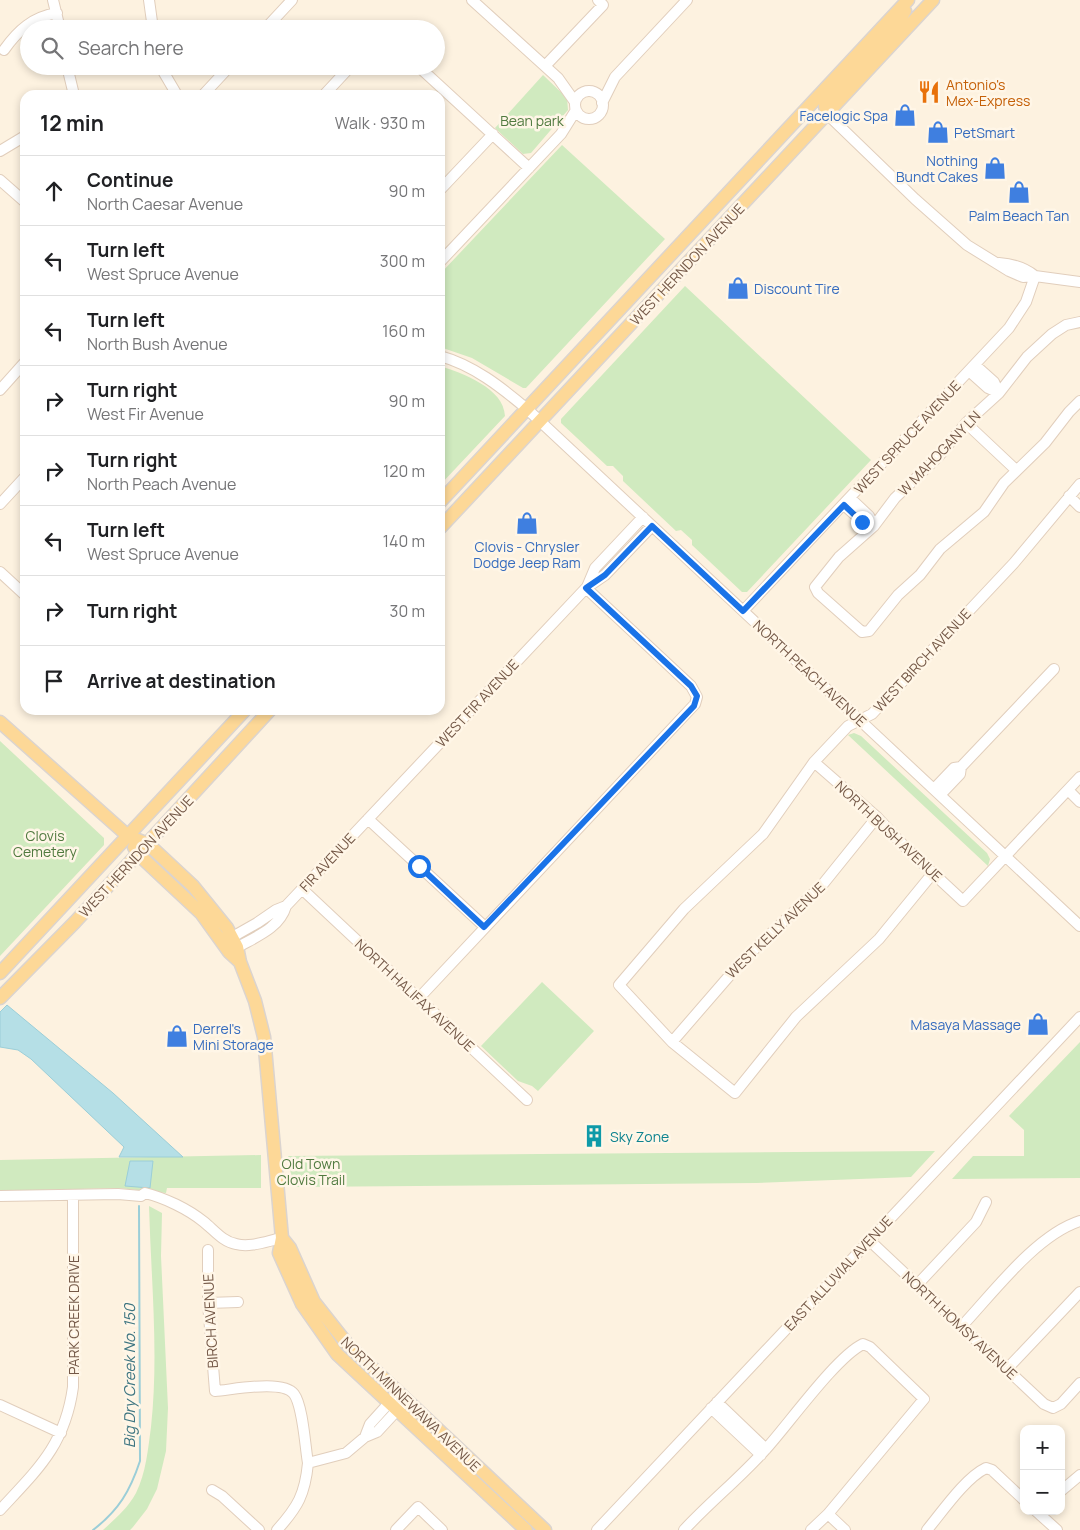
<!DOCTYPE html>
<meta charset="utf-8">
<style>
:root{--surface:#fff;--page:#f2f2f2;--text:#202124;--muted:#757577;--line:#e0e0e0}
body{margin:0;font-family:Manrope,sans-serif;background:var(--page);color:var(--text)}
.controls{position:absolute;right:15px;bottom:15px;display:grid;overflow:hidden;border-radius:10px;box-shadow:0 2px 8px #0003}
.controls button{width:45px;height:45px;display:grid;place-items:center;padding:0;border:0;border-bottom:1px solid var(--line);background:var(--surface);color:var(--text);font:25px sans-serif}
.stop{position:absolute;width:15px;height:15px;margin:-11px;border:4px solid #1a73e8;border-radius:50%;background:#fff}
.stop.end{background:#1a73e8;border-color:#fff;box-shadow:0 1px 5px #0008}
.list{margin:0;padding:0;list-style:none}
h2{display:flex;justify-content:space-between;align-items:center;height:65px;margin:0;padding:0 20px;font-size:21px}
h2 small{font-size:16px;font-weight:400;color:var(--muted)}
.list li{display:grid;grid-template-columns:32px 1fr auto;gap:15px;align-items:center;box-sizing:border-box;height:70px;padding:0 20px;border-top:1px solid var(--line)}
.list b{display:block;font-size:19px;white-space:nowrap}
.list p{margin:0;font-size:16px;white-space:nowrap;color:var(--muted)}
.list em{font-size:16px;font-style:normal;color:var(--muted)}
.icon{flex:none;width:28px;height:28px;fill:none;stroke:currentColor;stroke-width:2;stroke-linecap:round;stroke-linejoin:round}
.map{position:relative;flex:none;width:1080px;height:1530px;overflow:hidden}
.search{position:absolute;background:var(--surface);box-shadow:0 2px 8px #0003;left:20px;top:20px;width:425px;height:55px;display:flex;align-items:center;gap:12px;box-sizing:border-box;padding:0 18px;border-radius:28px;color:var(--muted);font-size:19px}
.panel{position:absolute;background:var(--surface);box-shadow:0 2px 8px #0003;left:20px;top:90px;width:425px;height:625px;border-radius:15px}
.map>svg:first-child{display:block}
.green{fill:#d0eabf}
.water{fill:#b5dfe6;stroke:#9bced8}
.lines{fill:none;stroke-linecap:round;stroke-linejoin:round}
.stream{stroke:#9bced8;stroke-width:2}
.minor-casing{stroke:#e1cebc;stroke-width:12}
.major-casing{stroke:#dbd4cf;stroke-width:15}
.minor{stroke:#fff;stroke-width:10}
.major{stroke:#fdd897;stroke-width:12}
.route{stroke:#1a73e8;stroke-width:6}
.labels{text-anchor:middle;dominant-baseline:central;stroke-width:5;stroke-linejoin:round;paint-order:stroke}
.food-label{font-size:14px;fill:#c56008;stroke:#fff6e7;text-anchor:start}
.shop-label{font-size:14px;fill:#366cbe;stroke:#fff6e7;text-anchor:end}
.park-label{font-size:14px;fill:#507a3f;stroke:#fff6e7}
.street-label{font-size:14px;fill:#745847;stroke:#fff6e7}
.culture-label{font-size:14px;fill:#0d838f;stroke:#fff6e7;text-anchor:start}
.water-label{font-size:15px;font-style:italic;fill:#3e7581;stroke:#fff6e7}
</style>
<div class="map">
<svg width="1080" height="1530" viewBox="0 0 1080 1530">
<rect width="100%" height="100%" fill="#fdf2e0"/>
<!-- green -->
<path class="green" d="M543 75 567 98 568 110 531 153 523 154 495 128Z
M562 145 665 239 526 388H523L472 358 440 347V274Z
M685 286 871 460 747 592H742L692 545V540L681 530 676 531 623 481V476L613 466H607L561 423V419Z
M440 366C462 373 504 388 505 416L440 485Z
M854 733 861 736 987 853 990 859 988 866 848 735Z
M0 741 104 838V845L0 956Z
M542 982 594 1031 538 1091 532 1086 518 1081 481 1046Z
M1080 1042V1178L952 1179 973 1156H1024V1130L1009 1116Z
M935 1151 911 1177 756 1183 293 1187 288 1156Z
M261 1155V1188H167L166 1193 118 1188 0 1191V1160Z
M149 1206 162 1213 161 1256 168 1408 166 1451 157 1489 147 1509 133 1527 130 1530H103C115 1519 128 1508 136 1493 146 1473 148 1449 151 1427 159 1353 151 1280 149 1206Z"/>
<!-- water -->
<path class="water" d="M7 1005 113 1093 183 1157H119L124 1147 31 1059 18 1050 0 1047V1012Z
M130 1161H153L150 1188 125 1186Z"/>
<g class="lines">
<!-- stream -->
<path class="stream" d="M93 1530C119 1510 130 1491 140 1461L139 1206"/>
<defs>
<path id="minor" d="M53 0 60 29
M149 0 153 29
M472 0 558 78 575 102
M265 29 292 0
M4 50C18 30 33 17 57 13
M67 66 74 95
M160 66 177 95
M418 66 529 168
M545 66 603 5 598 0
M575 105a14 14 0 1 1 28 0a14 14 0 1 1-28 0Z
M203 95 230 66
M324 95 351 66
M602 103 615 77 687 0
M827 114 915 199 967 245 1009 271 1023 277 1035 276 1080 282
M0 151 25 136
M0 180 25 202
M440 190 493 134
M440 262 561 134 576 110
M999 263C1013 264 1024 267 1035 276
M1080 322 1066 325 1052 334 1027 357 999 393 966 423 939 456 895 498 874 526 839 557 815 587 818 593 862 632 869 631 898 595 920 575 940 549 984 512 1004 483 1045 443 1069 412 1080 401
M440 356C473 365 501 387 527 409L1080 926
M969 371 988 388 999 393 994 382 975 365
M0 390 25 362
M966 423 1016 470
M1069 496 1080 507
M0 504 25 477
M844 505 863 522 874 526 869 516 850 498
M0 572 25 595
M587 587 595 568 643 517
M743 611 1009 328 1026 302 1035 276
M814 762 877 817 906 848 963 901 1080 777
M934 789 954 768 961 767
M1068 790 1080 802
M940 795 960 774 961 767 1054 669
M368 819 485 927
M933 873 879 939 796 1017 735 1093 672 1042 619 985 684 909 763 834 814 762 848 726 872 714 1014 563 1080 484
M302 889 527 1100
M227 940 257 923 276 910 286 906
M231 951C252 938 279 930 286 906L586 588 605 575 652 526
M419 998 695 704 697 697 691 686 586 588
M672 1042 743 960 823 884 877 817
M0 1196 118 1194 141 1196 145 1193C165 1198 188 1209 204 1222 214 1230 223 1242 236 1244 250 1248 267 1241 282 1238
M869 1240 1044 1404 1053 1408 1061 1404 1080 1383
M208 1250V1303L215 1391C232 1390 283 1379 294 1394 303 1406 305 1446 308 1463
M917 1285 976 1222 986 1202
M208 1303 238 1302
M962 1326C993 1293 1036 1235 1080 1221
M1006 1370 1080 1292
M717 1402 766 1449
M0 1405 61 1433
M711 1408 761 1455
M365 1437 370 1424 398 1393
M212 1490 222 1496 259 1530
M1061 1491 1080 1475
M0 1510C38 1469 65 1445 73 1387V1195
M1036 1511 1057 1530
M828 1514 845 1530
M277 1530C298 1507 305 1494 308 1463L346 1453 365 1437 377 1432 402 1405
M396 1530 418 1507 442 1530
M597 1530 1080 1017
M684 1530C710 1502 740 1478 765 1450 788 1425 836 1357 863 1344L870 1347 924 1399 828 1514 811 1530
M927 1530C942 1512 965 1478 986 1468L992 1470 1024 1500"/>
<path id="major" d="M827 114 825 106 830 97 896 26 905 11
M440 502 908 0
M440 528 933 0
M0 722 128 836 148 844 193 886 227 928 237 947 240 962 255 1001 264 1037 282 1238 279 1253 302 1304 337 1354 526 1530
M134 847 138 854 201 913 229 952 240 962
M0 973 245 710
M0 998 75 922 270 710
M282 1238 290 1248 314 1302 348 1345 545 1530"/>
</defs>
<!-- minor casing -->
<use href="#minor" class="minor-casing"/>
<!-- major casing -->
<use href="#major" class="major-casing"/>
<!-- minor -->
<use href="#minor" class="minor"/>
<!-- major -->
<use href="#major" class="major"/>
</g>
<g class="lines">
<!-- route -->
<path class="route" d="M419 866 484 927 694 706 697 696 691 686 586 588 605 575 652 526 743 611 844 505 862 522"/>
</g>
<!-- icons -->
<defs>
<symbol id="restaurant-bare" viewBox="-9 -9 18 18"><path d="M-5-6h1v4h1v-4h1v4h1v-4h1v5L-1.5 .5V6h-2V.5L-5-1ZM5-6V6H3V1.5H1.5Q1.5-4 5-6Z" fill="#e8710a" stroke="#fff6e7" stroke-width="2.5" paint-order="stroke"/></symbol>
<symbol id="shop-bare" viewBox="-9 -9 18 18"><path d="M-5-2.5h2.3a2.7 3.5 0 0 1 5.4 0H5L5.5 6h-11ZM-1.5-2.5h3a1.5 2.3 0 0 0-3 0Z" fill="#3f7fe0" stroke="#fff6e7" stroke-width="2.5" paint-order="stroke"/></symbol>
<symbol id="building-bare" viewBox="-9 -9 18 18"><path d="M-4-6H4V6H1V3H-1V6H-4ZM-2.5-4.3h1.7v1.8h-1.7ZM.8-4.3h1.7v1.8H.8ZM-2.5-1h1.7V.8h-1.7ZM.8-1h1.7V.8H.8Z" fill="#0f9aa8" stroke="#fff6e7" stroke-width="2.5" paint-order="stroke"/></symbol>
</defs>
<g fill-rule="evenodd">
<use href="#restaurant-bare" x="913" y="76" width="32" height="32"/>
<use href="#shop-bare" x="889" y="99" width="32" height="32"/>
<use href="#shop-bare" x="922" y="116" width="32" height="32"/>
<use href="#shop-bare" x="979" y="152" width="32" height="32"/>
<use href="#shop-bare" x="1003" y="176" width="32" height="32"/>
<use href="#shop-bare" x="722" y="272" width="32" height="32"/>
<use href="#shop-bare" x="511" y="507" width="32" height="32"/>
<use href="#shop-bare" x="1022" y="1008" width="32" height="32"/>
<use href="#shop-bare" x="161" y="1020" width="32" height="32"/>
<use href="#building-bare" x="578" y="1120" width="32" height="32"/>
</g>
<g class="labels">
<!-- food labels -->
<g class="food-label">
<text x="946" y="84">Antonio's<tspan x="946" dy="16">Mex-Express</tspan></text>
</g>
<!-- shop labels -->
<g class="shop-label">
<text x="888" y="115">Facelogic Spa</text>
<text x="954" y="132" text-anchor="start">PetSmart</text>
<text x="978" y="160">Nothing<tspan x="978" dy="16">Bundt Cakes</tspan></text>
<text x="1019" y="215" text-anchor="middle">Palm Beach Tan</text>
<text x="754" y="288" text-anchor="start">Discount Tire</text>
<text x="527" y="546" text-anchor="middle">Clovis - Chrysler<tspan x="527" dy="16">Dodge Jeep Ram</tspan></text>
<text x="1021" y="1024">Masaya Massage</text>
<text x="193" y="1028" text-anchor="start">Derrel's<tspan x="193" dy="16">Mini Storage</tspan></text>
</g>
<!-- park labels -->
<g class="park-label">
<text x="532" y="120">Bean park</text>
<text x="45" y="835">Clovis<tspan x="45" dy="16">Cemetery</tspan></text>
<text x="311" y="1163">Old Town<tspan x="311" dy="16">Clovis Trail</tspan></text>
</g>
<!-- street labels -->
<g class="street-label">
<text transform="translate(687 264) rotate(-47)">WEST HERNDON AVENUE</text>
<text transform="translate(907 437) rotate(-47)">WEST SPRUCE AVENUE</text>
<text transform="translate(939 453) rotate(-46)">W MAHOGANY LN</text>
<text transform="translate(922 660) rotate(-47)">WEST BIRCH AVENUE</text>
<text transform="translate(810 673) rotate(43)">NORTH PEACH AVENUE</text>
<text transform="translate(477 703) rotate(-47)">WEST FIR AVENUE</text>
<text transform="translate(889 831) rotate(43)">NORTH BUSH AVENUE</text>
<text transform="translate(136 856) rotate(-47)">WEST HERNDON AVENUE</text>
<text transform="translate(327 862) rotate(-47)">FIR AVENUE</text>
<text transform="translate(775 930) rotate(-44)">WEST KELLY AVENUE</text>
<text transform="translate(415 995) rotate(43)">NORTH HALIFAX AVENUE</text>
<text transform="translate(838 1273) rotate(-47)">EAST ALLUVIAL AVENUE</text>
<text transform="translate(73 1315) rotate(-90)">PARK CREEK DRIVE</text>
<text transform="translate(210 1321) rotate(-93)">BIRCH AVENUE</text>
<text transform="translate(960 1325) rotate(43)">NORTH HOMSY AVENUE</text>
<text transform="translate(411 1404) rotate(44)">NORTH MINNEWAWA AVENUE</text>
</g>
<!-- culture labels -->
<g class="culture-label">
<text x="610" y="1136">Sky Zone</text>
</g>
<!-- water labels -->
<g class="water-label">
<text transform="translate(129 1376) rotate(-90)">Big Dry Creek No. 150</text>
</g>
</g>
</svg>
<div class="controls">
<button>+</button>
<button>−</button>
</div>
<div class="stop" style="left:419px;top:866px"></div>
<div class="stop end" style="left:862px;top:522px"></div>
<div class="search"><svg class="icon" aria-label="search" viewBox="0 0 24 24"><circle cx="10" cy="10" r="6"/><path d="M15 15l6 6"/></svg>Search here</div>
<section class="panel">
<h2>12 min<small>Walk · 930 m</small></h2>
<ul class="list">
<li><svg class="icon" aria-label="ahead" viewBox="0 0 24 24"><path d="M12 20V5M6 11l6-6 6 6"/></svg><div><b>Continue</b><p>North Caesar Avenue</p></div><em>90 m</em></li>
<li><svg class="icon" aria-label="left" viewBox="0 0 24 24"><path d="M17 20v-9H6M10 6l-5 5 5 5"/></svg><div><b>Turn left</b><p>West Spruce Avenue</p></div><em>300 m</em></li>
<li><svg class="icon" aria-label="left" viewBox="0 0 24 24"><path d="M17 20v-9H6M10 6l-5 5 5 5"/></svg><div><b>Turn left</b><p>North Bush Avenue</p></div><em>160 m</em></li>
<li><svg class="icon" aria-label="right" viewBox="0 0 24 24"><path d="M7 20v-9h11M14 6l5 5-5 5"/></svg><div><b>Turn right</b><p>West Fir Avenue</p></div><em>90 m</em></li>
<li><svg class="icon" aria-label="right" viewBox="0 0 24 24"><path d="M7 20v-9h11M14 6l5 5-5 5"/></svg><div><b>Turn right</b><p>North Peach Avenue</p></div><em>120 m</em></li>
<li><svg class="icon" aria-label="left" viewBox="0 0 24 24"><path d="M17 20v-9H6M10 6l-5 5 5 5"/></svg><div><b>Turn left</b><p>West Spruce Avenue</p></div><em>140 m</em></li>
<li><svg class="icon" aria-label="right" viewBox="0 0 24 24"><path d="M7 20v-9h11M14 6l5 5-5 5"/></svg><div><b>Turn right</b></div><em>30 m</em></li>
<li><svg class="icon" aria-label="arrive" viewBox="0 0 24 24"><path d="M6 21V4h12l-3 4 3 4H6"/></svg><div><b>Arrive at destination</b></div></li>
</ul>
</section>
</div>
